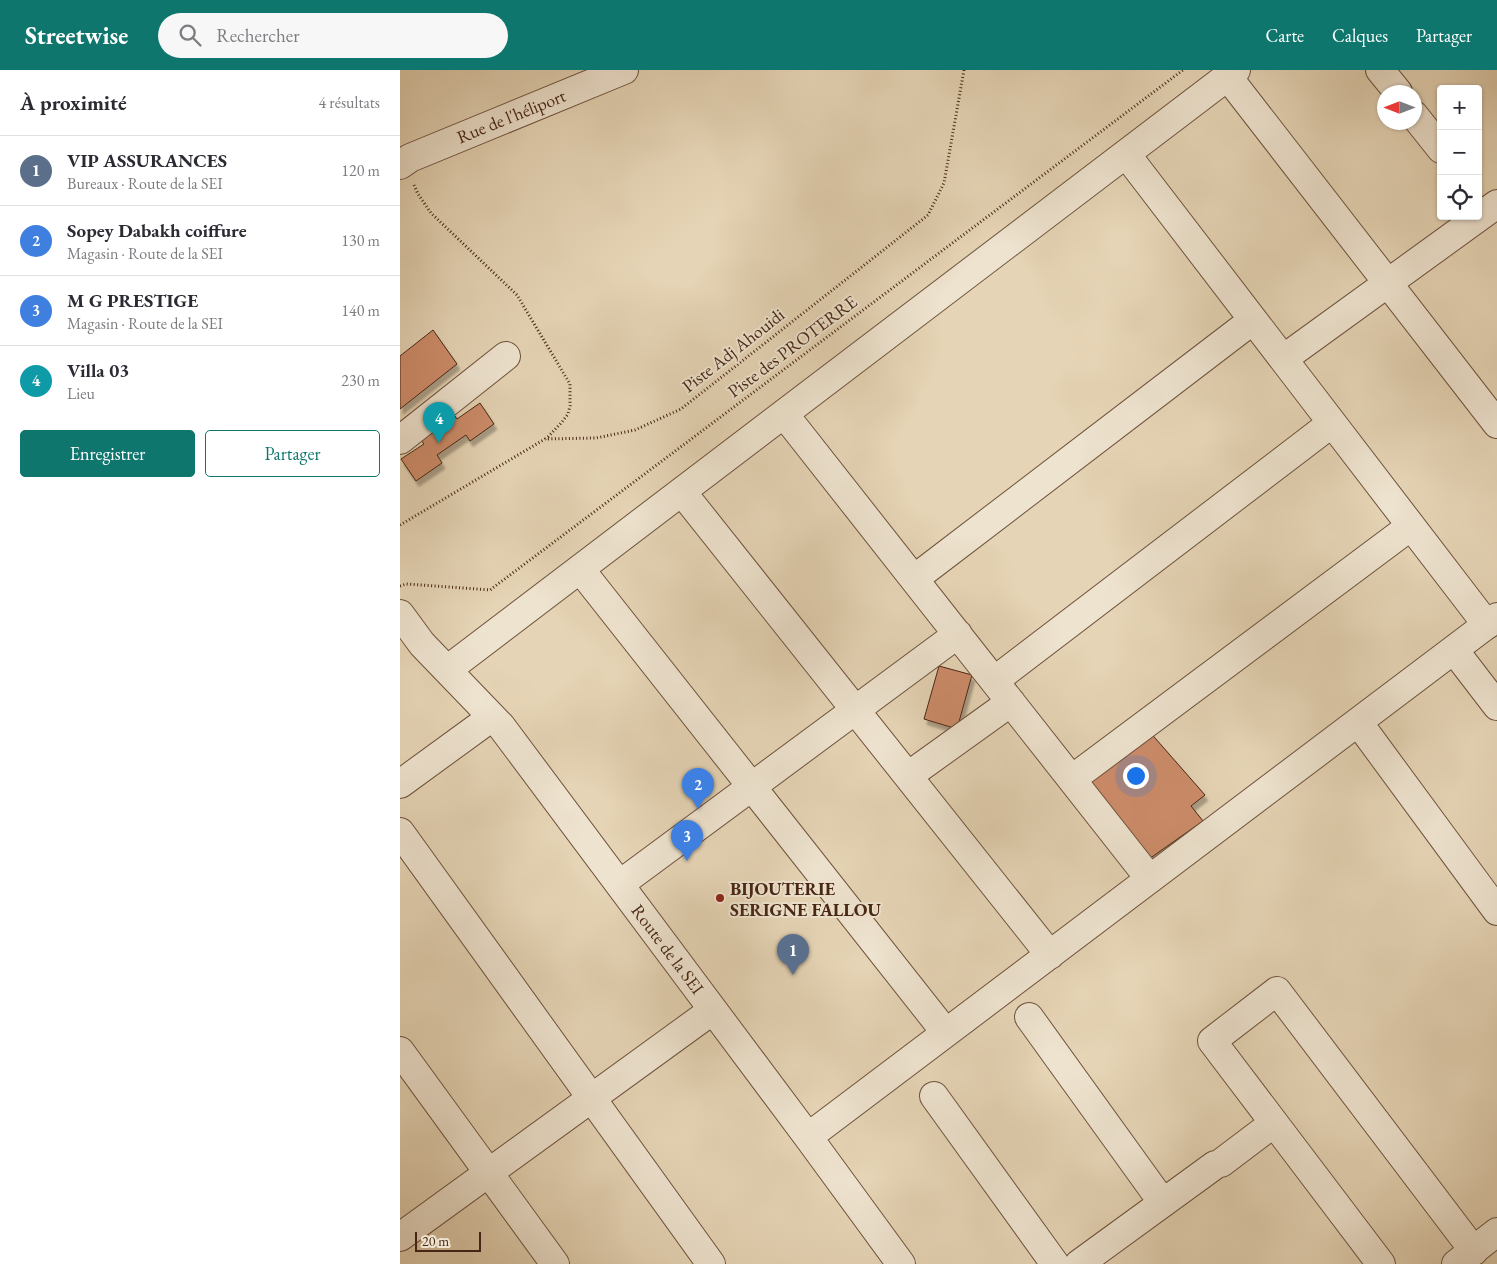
<!DOCTYPE html>
<html lang="fr">
<meta charset="utf-8">
<style>
:root{--surface:#fff;--page:#f7f7f7;--text:#2b2b33;--muted:#7c7c81;--line:#e1e1e2;--accent:#0f766e}
body{margin:0;font-family:"EB Garamond",serif;background:var(--page);color:var(--text)}
.controls{position:absolute;right:15px;top:15px;display:grid;overflow:hidden;border-radius:5px;box-shadow:0 1px 4px #0004}
.controls button{width:45px;height:45px;display:grid;place-items:center;padding:0;border:0;border-bottom:1px solid var(--line);background:var(--surface);color:var(--text);font:25px sans-serif}
.compass{position:absolute;left:977px;top:15px;width:45px;height:45px;border-radius:50%;background:var(--surface);box-shadow:0 1px 4px #0004;rotate:270deg}
.scale{position:absolute;left:15px;bottom:12px;width:66px;box-sizing:border-box;padding-left:5px;border:2px solid #472615;border-top:0;font-size:14px;line-height:18px;white-space:nowrap;color:#472615;-webkit-text-stroke:4px #eee3cf;paint-order:stroke}
.you{position:absolute;left:735px;top:705px;width:18px;height:18px;margin:-12px;border:4px solid #fff;border-radius:50%;background:#1a73e8;box-shadow:0 0 0 8px #1a73e833}
.badge{display:grid;place-items:center;width:32px;height:32px;border-radius:50%;background:var(--accent);color:#fff;font-size:16px;font-weight:700}
.pin{position:absolute;translate:-50% -41px;filter:drop-shadow(0 1px 2px #0008)}
.pin::after{content:'';position:absolute;top:26px;width:18px;height:15px;background:inherit;clip-path:polygon(0 0,100% 0,50% 100%)}
.list{margin:0;padding:0;list-style:none}
h2{display:flex;justify-content:space-between;align-items:center;height:65px;margin:0;padding:0 20px;font-size:21px}
h2 small{font-size:16px;font-weight:400;color:var(--muted)}
.list li{display:grid;grid-template-columns:32px 1fr auto;gap:15px;align-items:center;box-sizing:border-box;height:70px;padding:0 20px;border-top:1px solid var(--line)}
.list b{display:block;font-size:19px;white-space:nowrap}
.list p{margin:0;font-size:16px;white-space:nowrap;color:var(--muted)}
.list em{font-size:16px;font-style:normal;color:var(--muted)}
.actions{display:flex;gap:10px;padding:15px 20px}
.actions a{flex:1;padding:11px 0;border:1px solid var(--accent);border-radius:5px;text-align:center;font-size:18px;color:var(--accent)}
.actions .main{background:var(--accent);color:#fff}
.icon{flex:none;width:28px;height:28px;fill:none;stroke:currentColor;stroke-width:2;stroke-linecap:round;stroke-linejoin:round}
.map{position:relative;flex:none;width:1097px;height:1194px;overflow:hidden}
header{display:flex;align-items:center;gap:30px;box-sizing:border-box;height:70px;padding:0 25px;background:var(--accent);color:#fff}
header strong{font-size:24px}
nav{display:flex;gap:28px;margin-inline-start:auto;font-size:18px}
.search{width:350px;height:45px;background:var(--page);display:flex;align-items:center;gap:12px;box-sizing:border-box;padding:0 18px;border-radius:28px;color:var(--muted);font-size:19px}
main{display:flex}
aside{flex:1;background:var(--surface)}
.map>svg:first-child{display:block}
.building{fill:#cd8c6a;stroke:#472615;filter:url(#shadow)}
.lines{fill:none;stroke-linecap:round;stroke-linejoin:round}
.minor-casing{stroke:#6e523d;stroke-width:30}
.path{stroke:#472615;stroke-width:3;stroke-dasharray:1 2.5;stroke-linecap:butt}
.minor{stroke:#eee3cf;stroke-width:28}
.poi-dot{fill:#8f2418;stroke:#eee3cf;stroke-width:2}
.labels{text-anchor:middle;dominant-baseline:central;stroke-width:4;stroke-linejoin:round;paint-order:stroke}
.street-label{font-size:18px;fill:#472615;stroke:#eee3cf}
.poi-label{font-size:18px;font-weight:bold;fill:#472615;stroke:#eee3cf;text-anchor:start}
</style>
<header>
<strong>Streetwise</strong>
<div class="search"><svg class="icon" aria-label="search" viewBox="0 0 24 24"><circle cx="10" cy="10" r="6"/><path d="M15 15l6 6"/></svg>Rechercher</div>
<nav><a>Carte</a><a>Calques</a><a>Partager</a></nav>
</header>
<main>
<aside>
<h2>À proximité<small>4 résultats</small></h2>
<ul class="list">
<li><span class="badge" style="background:#5c6f8a">1</span><div><b>VIP ASSURANCES</b><p>Bureaux · Route de la SEI</p></div><em>120 m</em></li>
<li><span class="badge" style="background:#3f7fe0">2</span><div><b>Sopey Dabakh coiffure</b><p>Magasin · Route de la SEI</p></div><em>130 m</em></li>
<li><span class="badge" style="background:#3f7fe0">3</span><div><b>M G PRESTIGE</b><p>Magasin · Route de la SEI</p></div><em>140 m</em></li>
<li><span class="badge" style="background:#0f9aa8">4</span><div><b>Villa 03</b><p>Lieu</p></div><em>230 m</em></li>
</ul>
<div class="actions"><a class="main">Enregistrer</a><a>Partager</a></div>
</aside>
<div class="map">
<svg width="1097" height="1194" viewBox="0 0 1097 1194">
<defs>
<filter id="shadow"><feDropShadow dx="3" dy="5.5" stdDeviation="1" flood-color="#0004"/></filter>
</defs>
<rect width="100%" height="100%" fill="#e5d4b5"/>
<filter id="stains"><feTurbulence type="fractalNoise" baseFrequency=".004" numOctaves="4"/><feColorMatrix values="0 0 0 0 .2 0 0 0 0 .09 0 0 0 0 .02 0 0 0 .5 -.17"/></filter>
<radialGradient id="worn" r=".72"><stop offset=".6" stop-color="#630" stop-opacity="0"/><stop offset="1" stop-color="#630" stop-opacity=".3"/></radialGradient>
<!-- building -->
<path class="building" d="M33 260 57 294 0 339V286Z
M80 333 94 354 70 371 66 365 37 385 42 393 16 411 1 389 24 374 20 369 55 346 57 349Z
M539 596 572 605 557 659 524 649Z
M748 660 805 725 791 736 803 751 749 789 686 706Z"/>
<g class="lines">
<defs>
<path id="minor" d="M980 0 998 22
M828 7 1097 354
M1014 45 1041 79
M726 84 1087 555
M0 95 10 88 224 0
M883 289 1097 134
M384 344 750 809
M0 370 106 286
M282 422 650 885
M180 499 546 963
M514 509 853 250
M0 544 22 574 101 656 408 1067 501 1194
M1054 580 1097 636
M47 600 836 0
M594 611 932 353
M958 652 1097 841
M508 706 611 632
M672 709 1011 456
M0 714 92 647
M0 762 311 1194
M220 814 558 564
M629 947 763 1133
M0 981 155 1194
M534 1026 655 1194
M408 1067 1097 547
M821 1093 874 1053
M0 1167 313 940
M679 1194 815 1095
M981 1194 812 971 877 921 1074 1181
M1056 1194 1097 1162"/>
</defs>
<!-- minor casing -->
<use href="#minor" class="minor-casing"/>
<!-- path -->
<path class="path" d="M14 115 18 124 31 143 117 225 170 314V336L168 344 162 352 146 369
M0 455 145 369 196 368 235 360 281 339 528 145 544 113 564 0
M0 516 6 514 90 520 783 0"/>
<!-- minor -->
<use href="#minor" class="minor"/>
</g>
<!-- markers -->
<circle class="poi-dot" cx="320" cy="828" r="5"/>
<g class="labels">
<!-- street labels -->
<g class="street-label">
<text transform="translate(111 46) rotate(-22)">Rue de l'héliport</text>
<text transform="translate(392 276) rotate(-37)">Piste des PROTERRE</text>
<text transform="translate(333 280) rotate(-38)">Piste Adj Ahouidi</text>
<text transform="translate(268 879) rotate(53)">Route de la SEI</text>
</g>
<!-- poi labels -->
<g class="poi-label">
<text x="330" y="818">BIJOUTERIE<tspan x="330" dy="21">SERIGNE FALLOU</tspan></text>
</g>
</g>
<rect width="100%" height="100%" filter="url(#stains)"/>
<rect width="100%" height="100%" fill="url(#worn)"/>
</svg>
<div class="controls">
<button>+</button>
<button>−</button>
<button><svg class="icon" aria-label="locate" viewBox="0 0 24 24"><circle cx="12" cy="12" r="6"/><path d="M12 2v4M12 18v4M2 12h4M18 12h4"/></svg></button>
</div>
<svg class="compass" viewBox="-18 -18 36 36"><path d="M0-13l5 13h-10z" fill="#e53935"/><path d="M0 13l5-13h-10z" fill="#7c7c81"/></svg>
<div class="scale">20 m</div>
<div class="you"></div>
<div class="pin badge" style="left:393px;top:905px;background:#5c6f8a">1</div>
<div class="pin badge" style="left:298px;top:739px;background:#3f7fe0">2</div>
<div class="pin badge" style="left:287px;top:791px;background:#3f7fe0">3</div>
<div class="pin badge" style="left:39px;top:373px;background:#0f9aa8">4</div>
</div>
</main>
